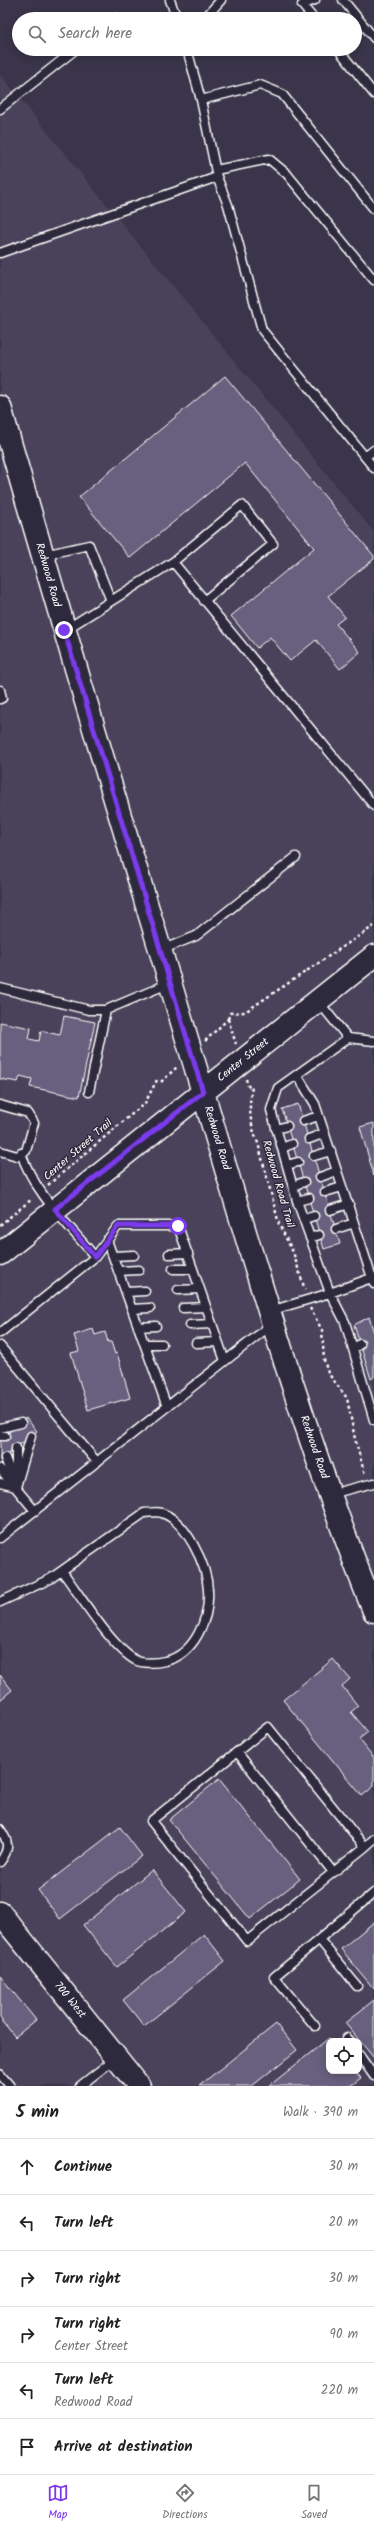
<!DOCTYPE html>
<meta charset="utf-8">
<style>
:root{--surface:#fff;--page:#f6f6f6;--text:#222;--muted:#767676;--line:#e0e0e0;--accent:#7c3aed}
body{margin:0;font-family:Kalam,sans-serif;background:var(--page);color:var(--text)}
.controls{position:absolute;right:12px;bottom:12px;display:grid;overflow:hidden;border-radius:8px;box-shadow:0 2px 10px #0003}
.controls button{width:36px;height:36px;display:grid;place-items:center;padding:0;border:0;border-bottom:1px solid var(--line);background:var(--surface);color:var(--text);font:20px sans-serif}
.stop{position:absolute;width:12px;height:12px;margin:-9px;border:3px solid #7c3aed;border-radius:50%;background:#fff}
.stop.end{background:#7c3aed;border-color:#fff;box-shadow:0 1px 4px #0008}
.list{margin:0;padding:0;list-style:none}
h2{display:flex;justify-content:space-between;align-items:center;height:52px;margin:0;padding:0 16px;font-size:17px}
h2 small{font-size:13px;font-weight:400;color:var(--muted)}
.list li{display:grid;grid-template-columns:26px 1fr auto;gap:12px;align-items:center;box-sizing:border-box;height:56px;padding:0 16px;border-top:1px solid var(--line)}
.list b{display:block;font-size:15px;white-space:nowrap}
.list p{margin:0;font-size:13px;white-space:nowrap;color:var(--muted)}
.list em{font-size:13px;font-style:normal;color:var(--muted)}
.icon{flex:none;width:22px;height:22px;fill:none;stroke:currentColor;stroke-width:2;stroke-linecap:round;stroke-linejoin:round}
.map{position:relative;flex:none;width:374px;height:2086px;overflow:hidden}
.search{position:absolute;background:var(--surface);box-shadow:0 2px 10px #0003;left:12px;right:12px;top:12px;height:44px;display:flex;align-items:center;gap:10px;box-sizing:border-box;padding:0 14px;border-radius:22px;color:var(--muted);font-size:15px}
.sheet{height:388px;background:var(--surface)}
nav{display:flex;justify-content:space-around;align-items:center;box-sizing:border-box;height:56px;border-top:1px solid var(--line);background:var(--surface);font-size:11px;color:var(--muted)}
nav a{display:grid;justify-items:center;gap:2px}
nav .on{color:var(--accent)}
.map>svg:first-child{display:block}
.built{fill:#48425a;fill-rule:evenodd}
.building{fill:#68607e;stroke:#fff}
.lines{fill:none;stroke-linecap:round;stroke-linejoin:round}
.lane-casing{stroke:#fff;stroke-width:11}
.secondary-casing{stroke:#fff;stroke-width:25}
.path{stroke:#fff;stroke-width:2.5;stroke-dasharray:3 3;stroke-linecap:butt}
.lane{stroke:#2f2a3d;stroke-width:8}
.secondary{stroke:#2f2a3d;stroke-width:22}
.route{stroke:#7c3aed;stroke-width:5}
.labels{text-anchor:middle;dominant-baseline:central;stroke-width:3;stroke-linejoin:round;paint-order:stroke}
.street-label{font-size:11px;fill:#fff;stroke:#2f2a3d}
</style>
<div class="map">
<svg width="374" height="2086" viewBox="0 0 374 2086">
<rect width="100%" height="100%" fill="#3a354a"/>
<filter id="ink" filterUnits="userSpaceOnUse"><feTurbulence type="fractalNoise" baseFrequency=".025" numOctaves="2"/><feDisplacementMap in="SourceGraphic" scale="8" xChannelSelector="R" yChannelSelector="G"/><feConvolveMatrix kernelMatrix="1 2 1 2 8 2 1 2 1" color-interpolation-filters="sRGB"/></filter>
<g filter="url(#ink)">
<!-- built -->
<path class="built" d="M0 74 374 532V2086H0ZM329 2041H359V2071H329Z"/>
<!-- building -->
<path class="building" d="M225 376 374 556V559L328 596 345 617 336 624 360 652 340 669 316 640 290 661 270 637 257 648 231 616 314 548 245 463 130 558 79 497Z
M64 1016 95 1022 79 1097 30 1087 32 1079 20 1076 18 1082 0 1079V1022L31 1028 29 1039 39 1041 41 1031 60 1035Z
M298 1104 340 1244 324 1249 282 1109Z
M374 1123V1176L360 1127Z
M369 1317 374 1333V1377L371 1379 354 1325Z
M93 1329 95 1335 105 1332 108 1342H111L115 1354 117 1353 130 1398 88 1410 71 1353 79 1351 74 1335Z
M26 1418 37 1431 0 1461V1440Z
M333 1659 350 1679 342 1686 358 1706 351 1712 368 1732 359 1739 374 1758V1786L362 1796 283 1700Z
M0 1675 12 1690 0 1700Z
M219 1779 300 1879 250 1919 169 1820Z
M120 1827 142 1856 60 1919 38 1890Z
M152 1870 186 1912 117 1967 83 1925Z
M374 1922V1989L341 1949Z
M204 1934 225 1961 144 2026 123 2000Z
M0 1976 36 2020 15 2037 0 2018Z
M374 2000V2058L345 2023Z
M276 2024 297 2050 252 2086H199Z
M329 2038 332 2041H329V2071H355L361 2078 350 2086H269Z"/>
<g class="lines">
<defs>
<path id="lane" d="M170 0 177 19
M343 0 374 38
M114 19 116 18
M204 19 221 0
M314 19 302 5 315 0
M187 49 201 100 260 85 282 94 374 209
M338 49 374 94
M0 109 76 49
M216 170 269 159 287 174 374 280
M217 177 228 205 262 330 374 468
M0 253 217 177 201 100
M365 457 374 450
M44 555 89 545 111 601
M204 601 273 544 242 505 173 562 374 806
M65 630 173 562
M0 690 2 698 0 699
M161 950 196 936 296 857
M0 988 89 1010H106
M348 1038 374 1041
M297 1075 315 1104 374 1284
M89 1092 106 1010 170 983
M0 1105 28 1113 34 1123 26 1151 17 1156 0 1151
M303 1121 319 1116
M276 1129 287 1126
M309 1139 325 1133
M282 1148 292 1144
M21 1153C34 1193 69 1225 95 1257
M314 1156 331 1151
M287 1165 298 1162
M320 1177 337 1171
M293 1186 304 1182
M325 1192 342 1187
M297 1201 309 1198
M330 1210 349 1204
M304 1219 314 1216
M336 1229 354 1223
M310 1238 319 1235
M107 1240 167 1407
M169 1254 188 1253
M113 1256 134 1255
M173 1269H193
M118 1271 139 1270
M374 1277 330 1293 345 1322 374 1420
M178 1290 200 1289
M126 1292 145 1291
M183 1308 206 1307
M132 1309 150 1308
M270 1311 330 1293 297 1201 271 1110 278 1088 348 1038 318 1001
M190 1325 212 1324
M138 1327 156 1326
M0 1333 95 1257 118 1226H178L225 1361
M196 1343 218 1342
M145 1344H162
M0 1346 97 1462
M353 1349 360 1344
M0 1428 21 1423
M0 1436H5
M16 1448V1478
M5 1458 14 1482
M0 1469 35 1511
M0 1483 16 1487
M16 1487 31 1436
M330 1494 374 1483
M0 1538 271 1325
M0 1602 50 1579 144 1513C149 1513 157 1511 162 1513 186 1521 207 1565 208 1590 210 1619 194 1655 165 1661 157 1663 142 1664 135 1660 110 1645 80 1595 62 1571
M237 1752 333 1872
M0 1829C9 1842 10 1849 0 1862
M365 1847 268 1727 151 1821 247 1941 365 1847 374 1839
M319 1939 357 1986
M315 2026 274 1977 374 1893
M347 2038 350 2041
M359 2055 374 2076
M0 2074 10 2086
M80 2086 116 2058"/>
<path id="secondary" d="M0 407C60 619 124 829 187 1039 245 1231 299 1425 374 1611
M0 1254 374 956
M0 1913 139 2086"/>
</defs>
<!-- lane casing -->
<use href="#lane" class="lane-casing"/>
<!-- secondary casing -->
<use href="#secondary" class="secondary-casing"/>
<!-- path -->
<path class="path" d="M228 1019 236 1044
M228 1019 230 1013 245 1012 374 926
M205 1041 228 1019
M246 1079 248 1086 252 1087C248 1108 250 1124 258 1143L279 1224 293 1252 305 1290
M161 1082 178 1066
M48 1185 145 1103 157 1080
M0 1225 32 1199
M310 1308 322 1330 324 1360 328 1373 347 1398 355 1439 365 1475"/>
<!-- lane -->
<use href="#lane" class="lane"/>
<!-- secondary -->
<use href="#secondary" class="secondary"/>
</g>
</g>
<g class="lines" filter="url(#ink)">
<!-- route -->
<path class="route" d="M64 630 203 1092 55 1209 95 1257 118 1226H178"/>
</g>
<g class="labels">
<!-- street labels -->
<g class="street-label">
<text transform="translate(48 575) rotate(74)">Redwood Road</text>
<text transform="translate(243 1060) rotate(-39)">Center Street</text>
<text transform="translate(217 1138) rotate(73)">Redwood Road</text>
<text transform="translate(78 1150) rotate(-41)">Center Street Trail</text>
<text transform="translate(278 1184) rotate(74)">Redwood Road Trail</text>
<text transform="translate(314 1447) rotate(71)">Redwood Road</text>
<text transform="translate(70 2000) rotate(51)">700 West</text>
</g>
</g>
</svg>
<div class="controls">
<button><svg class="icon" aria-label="locate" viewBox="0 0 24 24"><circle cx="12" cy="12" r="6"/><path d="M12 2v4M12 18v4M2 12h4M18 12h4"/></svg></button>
</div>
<div class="stop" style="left:178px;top:1226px"></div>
<div class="stop end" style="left:64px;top:630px"></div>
<div class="search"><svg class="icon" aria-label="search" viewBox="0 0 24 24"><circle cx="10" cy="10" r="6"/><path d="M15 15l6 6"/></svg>Search here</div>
</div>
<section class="sheet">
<h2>5 min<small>Walk · 390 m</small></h2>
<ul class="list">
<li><svg class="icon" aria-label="ahead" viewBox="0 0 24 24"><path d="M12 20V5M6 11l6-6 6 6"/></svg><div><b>Continue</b></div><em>30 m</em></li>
<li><svg class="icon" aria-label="left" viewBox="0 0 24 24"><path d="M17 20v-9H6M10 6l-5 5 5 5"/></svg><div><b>Turn left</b></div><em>20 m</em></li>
<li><svg class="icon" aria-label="right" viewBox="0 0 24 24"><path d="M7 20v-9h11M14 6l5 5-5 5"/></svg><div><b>Turn right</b></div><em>30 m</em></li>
<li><svg class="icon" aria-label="right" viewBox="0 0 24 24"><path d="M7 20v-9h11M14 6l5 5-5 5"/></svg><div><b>Turn right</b><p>Center Street</p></div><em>90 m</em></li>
<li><svg class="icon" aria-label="left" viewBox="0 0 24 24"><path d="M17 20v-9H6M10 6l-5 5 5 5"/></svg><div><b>Turn left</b><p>Redwood Road</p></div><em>220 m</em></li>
<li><svg class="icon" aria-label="arrive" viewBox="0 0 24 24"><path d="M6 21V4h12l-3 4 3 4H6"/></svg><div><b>Arrive at destination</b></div></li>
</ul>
</section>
<nav>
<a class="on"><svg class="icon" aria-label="map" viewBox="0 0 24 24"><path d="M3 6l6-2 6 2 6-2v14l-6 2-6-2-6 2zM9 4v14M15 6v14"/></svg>Map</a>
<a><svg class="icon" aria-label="directions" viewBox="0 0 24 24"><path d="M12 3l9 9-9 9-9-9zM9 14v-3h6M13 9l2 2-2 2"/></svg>Directions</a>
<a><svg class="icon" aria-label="saved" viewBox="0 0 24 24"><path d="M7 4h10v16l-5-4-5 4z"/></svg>Saved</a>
</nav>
